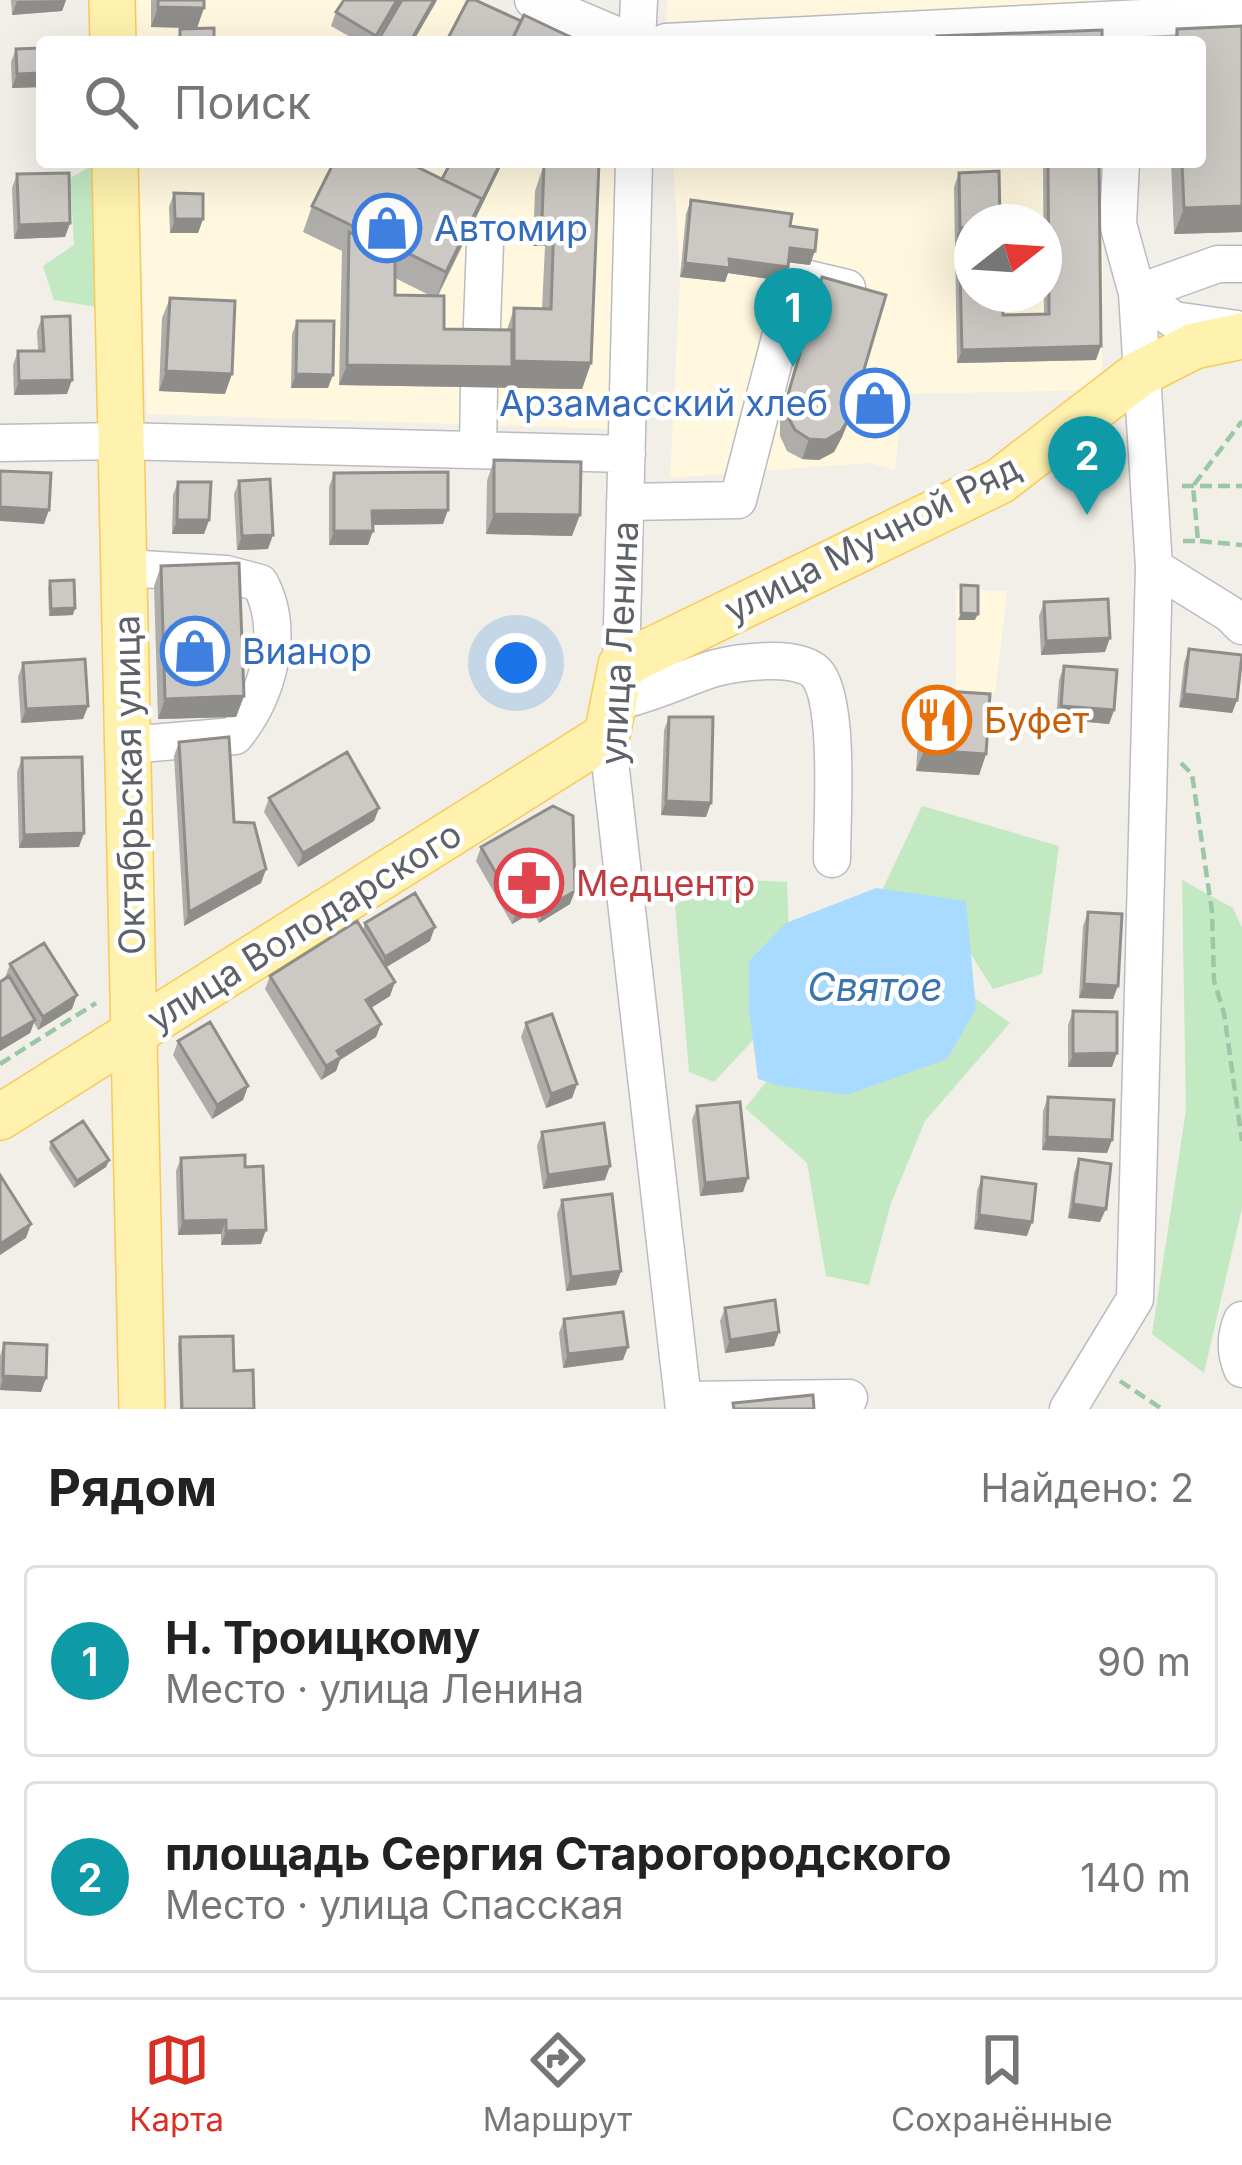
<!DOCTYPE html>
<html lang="ru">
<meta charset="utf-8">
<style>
:root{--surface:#fff;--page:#f6f6f6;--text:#222;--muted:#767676;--line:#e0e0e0;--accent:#d93025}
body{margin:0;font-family:Inter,sans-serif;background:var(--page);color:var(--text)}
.compass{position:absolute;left:954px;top:204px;width:108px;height:108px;border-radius:50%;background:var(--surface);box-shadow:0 12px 48px #0002;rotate:73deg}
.you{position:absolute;left:516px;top:663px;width:42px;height:42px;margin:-30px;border:9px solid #fff;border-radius:50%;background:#1a73e8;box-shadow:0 0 0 18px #1a73e833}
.badge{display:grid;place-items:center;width:78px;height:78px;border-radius:50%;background:var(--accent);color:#fff;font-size:39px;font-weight:700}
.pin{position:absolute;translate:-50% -99px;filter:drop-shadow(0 3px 6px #0008)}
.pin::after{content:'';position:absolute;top:63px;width:42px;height:36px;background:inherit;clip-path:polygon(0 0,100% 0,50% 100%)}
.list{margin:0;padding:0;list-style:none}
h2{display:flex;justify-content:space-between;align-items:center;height:156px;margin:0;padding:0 48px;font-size:51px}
h2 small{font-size:39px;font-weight:400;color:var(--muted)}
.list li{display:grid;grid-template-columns:78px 1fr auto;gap:36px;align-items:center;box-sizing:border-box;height:192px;margin:0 24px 24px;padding:0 24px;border:3px solid var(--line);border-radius:12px}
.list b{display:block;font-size:45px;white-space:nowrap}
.list p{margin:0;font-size:39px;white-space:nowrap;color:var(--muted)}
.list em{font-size:39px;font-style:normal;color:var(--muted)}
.icon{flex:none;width:66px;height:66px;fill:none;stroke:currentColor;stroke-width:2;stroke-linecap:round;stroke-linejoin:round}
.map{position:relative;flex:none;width:1242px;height:1409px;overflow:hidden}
.search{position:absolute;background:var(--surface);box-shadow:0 12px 48px #0002;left:36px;right:36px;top:36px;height:132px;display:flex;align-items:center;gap:30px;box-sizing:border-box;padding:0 42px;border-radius:12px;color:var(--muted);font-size:45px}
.sheet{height:588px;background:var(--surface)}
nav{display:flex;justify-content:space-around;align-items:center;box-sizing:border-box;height:168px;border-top:3px solid var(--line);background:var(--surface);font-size:33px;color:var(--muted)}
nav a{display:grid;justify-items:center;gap:6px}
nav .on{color:var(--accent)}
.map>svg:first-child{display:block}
.commercial{fill:#fff7de;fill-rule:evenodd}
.green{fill:#c3e9c3}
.water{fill:#a9daff}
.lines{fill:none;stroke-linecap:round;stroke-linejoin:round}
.minor-casing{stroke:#b9bcc1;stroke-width:39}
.major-casing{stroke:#f9ca58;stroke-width:48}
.path{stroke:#9ac8a7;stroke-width:4.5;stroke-dasharray:12 6;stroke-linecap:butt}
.minor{stroke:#fff;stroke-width:36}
.major{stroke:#fff1ae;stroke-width:45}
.wall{fill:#afada9;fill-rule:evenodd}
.shaded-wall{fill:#8f8d89}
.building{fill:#ccc9c4;stroke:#8f8d89;stroke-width:3}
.labels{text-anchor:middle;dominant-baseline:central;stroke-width:9;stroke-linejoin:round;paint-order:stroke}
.shop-label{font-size:36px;fill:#366cbe;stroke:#fff;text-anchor:start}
.street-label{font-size:36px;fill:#5e6268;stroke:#fff}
.food-label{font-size:36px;fill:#c56008;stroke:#fff;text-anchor:start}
.health-label{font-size:36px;fill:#be3a42;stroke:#fff;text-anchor:start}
.water-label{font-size:39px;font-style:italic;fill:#3c75ae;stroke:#fff}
</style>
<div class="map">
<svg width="1242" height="1409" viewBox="0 0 1242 1409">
<rect width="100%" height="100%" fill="#f1efe7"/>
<!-- commercial -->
<path class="commercial" d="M132 0H461L545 42H133Z
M667 0H1107L1105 7 666 22Z
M138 162H617L613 429 147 414Z
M673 162H1104L1102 390 903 394 895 470 870 463 670 478 680 277ZM972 222H1044V294H972Z
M956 590 1007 591 995 695 956 689Z"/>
<!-- green -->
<path class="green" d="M99 162 103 308 54 300 43 266 74 245 70 178Z
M922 806 1059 846 1042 974 993 989 947 917 876 903Z
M744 880 787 882 789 939 771 1021 714 1082 689 1072 675 904Z
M1182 880 1233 908 1242 928V1208L1204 1373 1152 1334 1186 1110Z
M968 993 1010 1023 925 1121 891 1203 869 1285 826 1276 807 1163 745 1108 781 1064Z"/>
<!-- water -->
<path class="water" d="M876 888 966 901 976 1009 947 1059 847 1095 780 1086 758 1079 749 1009V961L786 923Z"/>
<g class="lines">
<defs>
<path id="minor" d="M533 0 633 42
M637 42 639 0
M666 42 1242 13
M1137 293 1174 320 1237 329
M1137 293 1218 264H1242
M481 350 485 244
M0 443 121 441 627 454
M478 450 479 387
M625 502 738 500 796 276 847 288
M1154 567 1230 614 1242 626
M124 568 226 574 260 583C286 632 268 695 235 736L128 745
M621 665 634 162
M615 702C649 695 679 680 712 669 737 662 802 653 818 675 840 706 832 818 832 859
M607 735 684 1409
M1242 1320C1235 1336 1235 1352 1242 1369
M683 1400 849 1398
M1068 1409 1135 1299 1154 567 1137 293 1118 224 1121 162"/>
<path id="major" d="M112 0 113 42
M115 162 142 1409
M0 1117 607 735 621 665 1000 481 1139 374 1194 346 1242 336"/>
</defs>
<!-- minor casing -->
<use href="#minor" class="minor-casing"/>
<!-- major casing -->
<use href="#major" class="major-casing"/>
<!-- path -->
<path class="path" d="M1182 486H1242
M1183 541H1198L1193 486 1242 421
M1200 541 1242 545
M1181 763 1192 774 1212 912 1214 981 1224 1013 1242 1141
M0 1064 96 1003
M1120 1381 1162 1409"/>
<!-- minor -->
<use href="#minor" class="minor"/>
<!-- major -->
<use href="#major" class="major"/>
</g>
<!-- wall -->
<path class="wall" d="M11 0H66L62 11 12 15Z
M151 0H204L197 28 214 42H177L180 29 196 28 151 27Z
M401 0 376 42H359L331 26 336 12Z
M1242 26V232L1174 234 1171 162H1200V42H1172L1177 29Z
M42 48V87L12 88 11 62 16 49Z
M451 162H503L438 296 444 329 507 330 514 308 542 309 545 246H533L535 191 544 164 550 165V162H599L591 363 582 389 339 385 342 251 303 232 312 206 442 179ZM395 278 431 296 395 295Z
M1043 162H1099L1096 360 957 363 954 187 959 173 972 222 1003 315 1044 314Z
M17 174 70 223 65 237 14 239 12 188Z
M174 193 203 219 198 233H170L169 207Z
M691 200 790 226 810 265 788 262 783 281 728 273 725 282 680 277 686 214Z
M822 277 850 417 842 437 834 452 819 460 802 459 787 451 780 436V419Z
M170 298 225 394 159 391 162 318Z
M42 317 67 394 14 395 13 365 18 351H38L37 331Z
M297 321 328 388H291L292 334Z
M867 380 882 431 862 430 864 387Z
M494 460 572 536 486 534 487 481Z
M334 473 443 524 373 525 368 545H329V487Z
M239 481 268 549 237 550 234 494Z
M178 482 209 520 204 534H172L173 495Z
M161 566 244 696 236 717 158 719 154 586Z
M50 581 73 615 49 616 48 588Z
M1044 602 1105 652 1041 655 1039 616Z
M1189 649 1237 700 1232 713 1179 707 1184 663Z
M23 663 88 706 83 719 21 723 18 677Z
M1064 666 1114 710 1109 724 1056 719 1059 680Z
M928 690 986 754 979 775 916 771 920 710Z
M669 717 706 817 661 815 664 730Z
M179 742 266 869 261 883 184 926 174 756Z
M22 758 79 847 19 848 17 772Z
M269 798 379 808 374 821 298 867 264 812Z
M481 847 570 904 539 923 533 912 512 924 476 861Z
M1088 912 1113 999 1079 998 1083 926Z
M365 923 430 941 385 967 390 996 371 1008 381 1024 376 1037 340 1060 336 1071 321 1080 265 989 270 976 363 930Z
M10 964 72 1009 38 1030 34 1023 30 1033 0 1051V982L5 978Z
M1073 1011 1112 1067H1068V1025Z
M526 1023 577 1084 572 1098 546 1108 521 1037Z
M178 1041 248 1086 243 1100 212 1119 173 1055Z
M1048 1097 1112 1140 1107 1153 1042 1150 1043 1111Z
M697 1106 743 1192 700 1196 692 1120Z
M542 1132 605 1180 543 1189 537 1146Z
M51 1142 109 1160 106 1167 74 1188 49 1149Z
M181 1158 245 1167 261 1244 221 1245V1234L178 1235 176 1171Z
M1079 1159 1100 1222 1068 1218 1074 1173Z
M982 1177 1027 1236 974 1229 977 1191Z
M562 1200 621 1271 616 1285 566 1291 557 1214Z
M725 1308 779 1332 774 1346 725 1353 720 1321Z
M564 1319 623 1360 563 1368 559 1333Z
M180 1337 234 1371 254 1409H180L178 1344Z
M4 1343 46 1378 41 1392 0 1390V1356Z"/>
<!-- shaded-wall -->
<path class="shaded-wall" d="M66 0 62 11 12 15 17 1Z
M397 0H401L374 42 376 36Z
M434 0H437L435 4 413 42H410Z
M158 7 204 8 197 28 151 27Z
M42 73V87L12 88 17 74Z
M501 162H503L436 298 446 272Z
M1242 206V232L1174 234 1184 208Z
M175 219H203L198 233H170Z
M542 220H554L545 246H533Z
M70 223 65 237 14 239 19 225Z
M960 228H972V241L959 234 955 242Z
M790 248 815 251 810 265 785 262Z
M729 259 788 267 783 281 728 273 725 282 680 277 685 263Z
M1101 346 1096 360 957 363 962 350Z
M514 361 591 363 582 389 339 385 347 365 512 367Z
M166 371 232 374 225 394 159 391Z
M296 374 333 375 328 388H291Z
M72 380 67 394 14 395 19 381Z
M850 417 842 437 834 452 819 460 802 459 809 439Z
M865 423 884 424 882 431 862 430Z
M0 507 49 510 44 524 0 521Z
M448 510 443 524 367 525 372 511Z
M494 514 580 515 572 536 486 534Z
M177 520H209L204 534H172Z
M334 531H373L368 545H329Z
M273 535 268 549 237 550 242 536Z
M75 608 73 615 49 616 51 609Z
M961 613 978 614 975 620H958Z
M1110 638 1105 652 1041 655 1046 641Z
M1184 694 1237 700 1232 713 1179 707Z
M244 696 236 717 158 719 165 699Z
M88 706 83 719 21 723 26 709Z
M1061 706 1114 710 1109 724 1056 719Z
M924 750 986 754 979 775 916 771Z
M666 801 711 803 706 817 661 815Z
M379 808 374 821 298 867 303 853Z
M84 833 79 847 19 848 24 835Z
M266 869 261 883 184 926 189 912Z
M575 891 570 904 539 923 544 909Z
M538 898 533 912 512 924 517 910Z
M435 927 430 941 380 971 385 957Z
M395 982 390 996 361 1014 366 1000Z
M1084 984 1118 986 1113 999 1079 998Z
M77 995 72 1009 38 1030 43 1017Z
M35 1020 30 1033 0 1051V1040Z
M381 1024 376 1037 340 1060 336 1071 321 1080 326 1066 337 1051Z
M1117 1053 1112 1067H1068L1073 1054Z
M577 1084 572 1098 546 1108 551 1094Z
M248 1086 243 1100 212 1119 217 1105Z
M1047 1137 1112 1140 1107 1153 1042 1150Z
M109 1160 106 1167 74 1188 77 1181Z
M610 1166 605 1180 543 1189 548 1175Z
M748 1178 743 1192 700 1196 705 1183Z
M1073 1204 1106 1209 1100 1222 1068 1218Z
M979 1215 1032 1222 1027 1236 974 1229Z
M226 1220 221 1234 178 1235 183 1221Z
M31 1224 26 1238 0 1255V1244Z
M266 1230 261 1244 221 1245 226 1231Z
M621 1271 616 1285 566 1291 571 1277Z
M779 1332 774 1346 725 1353 730 1340Z
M628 1347 623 1360 563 1368 568 1354Z
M3 1376 46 1378 41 1392 0 1390Z"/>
<!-- building -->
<path class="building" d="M158 0H204V8L158 7Z
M344 0H397L376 36 336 12Z
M402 0H434L410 42H377Z
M468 0H475L521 21 511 42H446Z
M524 15 581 42H511Z
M1242 26V206L1184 208 1182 162H1200V42H1177V29Z
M214 28V42H180V29Z
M1102 30V42H937V36Z
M933 40V42H881Z
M42 48V73L17 74 16 49Z
M334 162H407L482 199 446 272 312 206Z
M451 162H501L477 211 482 199 442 179Z
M558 162H599L591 363 514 361V308L551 309 554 220H542L544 164 558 165Z
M1048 162H1099L1101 346 962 350 959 234H972V294H1002L1003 315 1049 314Z
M999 171 1000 222H972V228H960L959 173Z
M69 173 70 223 19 225 17 174Z
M174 193 203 194V219H175Z
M691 200 792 214 790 226 817 230 815 251 790 248 788 267 729 259 730 268 685 263Z
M349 232 395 254V295L444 296V329L512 330V367L347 365Z
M822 277 886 295 850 417 841 431 826 440 809 439 795 430 787 415V398Z
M170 298 235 301 232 374 166 371Z
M70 316 72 380 19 381 18 351H44L42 317Z
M297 321H334L333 375 296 374Z
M867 380 886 381 884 424 865 423Z
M494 460 581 462 580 515 494 514Z
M0 471 51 473 49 510 0 507Z
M448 472V510L372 511 373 531H334V473Z
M270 479 273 535 242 536 239 481Z
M178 482H211L209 520H177Z
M239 563 244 696 165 699 161 566Z
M74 580 75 608 51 609 50 581Z
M961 585 978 586V614L961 613Z
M1108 599 1110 638 1046 641 1044 602Z
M1189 649 1242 655 1237 700 1184 694Z
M85 659 88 706 26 709 23 663Z
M1064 666 1117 670 1114 710 1061 706Z
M928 690 990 694 986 754 924 750Z
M669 717H713L711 803 666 801Z
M229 737 234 822 254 823 266 869 189 912 179 742Z
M347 752 379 808 303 853 269 798Z
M82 757 84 833 24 835 22 758Z
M553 806 573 816 575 891 544 909 538 898 517 910 481 847Z
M415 893 435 927 385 957 365 923Z
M1088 912 1122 914 1118 986 1084 984Z
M357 921 395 982 366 1000 381 1024 337 1051 341 1057 326 1066 270 976Z
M44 943 77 995 43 1017 10 964Z
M9 976 35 1020 0 1040V982Z
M1073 1011 1117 1012V1053L1073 1054Z
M552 1014 577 1084 551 1094 526 1023Z
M210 1022 248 1086 217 1105 178 1041Z
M1048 1097 1114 1100 1112 1140 1047 1137Z
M740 1102 748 1178 705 1183 697 1106Z
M83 1121 109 1160 77 1181 51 1142Z
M604 1123 610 1166 548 1175 542 1132Z
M245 1155V1167L263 1166 266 1230 226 1231V1220L183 1221 181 1158Z
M1079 1159 1111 1164 1106 1209 1073 1204Z
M0 1175 31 1224 0 1244Z
M982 1177 1036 1184 1032 1222 979 1215Z
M612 1194 621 1271 571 1277 562 1200Z
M775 1300 779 1332 730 1340 725 1308Z
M623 1312 628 1347 568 1354 564 1319Z
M233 1336 234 1371 253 1370 254 1409H182L180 1337Z
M4 1343 47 1345 46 1378 3 1376Z
M813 1395 814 1409H734L733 1403Z"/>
<!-- icons -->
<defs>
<symbol id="shop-ring" viewBox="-11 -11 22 22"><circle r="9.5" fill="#fff" stroke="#3f7fe0" stroke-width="1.5"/><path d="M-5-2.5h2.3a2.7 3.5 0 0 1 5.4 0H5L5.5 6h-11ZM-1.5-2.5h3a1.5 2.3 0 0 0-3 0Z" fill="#3f7fe0"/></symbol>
<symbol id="restaurant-ring" viewBox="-11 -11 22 22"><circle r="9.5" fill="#fff" stroke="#e8710a" stroke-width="1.5"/><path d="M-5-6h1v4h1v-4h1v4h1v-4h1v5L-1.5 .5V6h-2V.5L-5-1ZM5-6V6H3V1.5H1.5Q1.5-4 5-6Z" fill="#e8710a"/></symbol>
<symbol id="pharmacy-ring" viewBox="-11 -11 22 22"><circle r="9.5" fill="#fff" stroke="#e0444e" stroke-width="1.5"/><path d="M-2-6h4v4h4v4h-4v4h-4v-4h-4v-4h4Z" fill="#e0444e"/></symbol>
</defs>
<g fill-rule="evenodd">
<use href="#shop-ring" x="349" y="190" width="76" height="76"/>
<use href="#shop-ring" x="837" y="365" width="76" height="76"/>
<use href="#shop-ring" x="157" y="613" width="76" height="76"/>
<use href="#restaurant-ring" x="899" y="682" width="76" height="76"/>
<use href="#pharmacy-ring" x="491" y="845" width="76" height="76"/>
</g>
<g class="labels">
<!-- shop labels -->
<g class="shop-label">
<text x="434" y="228">Автомир</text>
<text x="828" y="403" text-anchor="end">Арзамасский хлеб</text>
<text x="242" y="651">Вианор</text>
</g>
<!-- street labels -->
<g class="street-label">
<text transform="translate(872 538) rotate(-27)">улица Мучной Ряд</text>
<text transform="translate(619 643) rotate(-87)">улица Ленина</text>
<text transform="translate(129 785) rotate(-91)">Октябрьская улица</text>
<text transform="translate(304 926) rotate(-32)">улица Володарского</text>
</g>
<!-- food labels -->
<g class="food-label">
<text x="984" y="720">Буфет</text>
</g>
<!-- health labels -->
<g class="health-label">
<text x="576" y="883">Медцентр</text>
</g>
<!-- water labels -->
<g class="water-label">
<text x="875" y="986">Святое</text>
</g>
</g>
</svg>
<svg class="compass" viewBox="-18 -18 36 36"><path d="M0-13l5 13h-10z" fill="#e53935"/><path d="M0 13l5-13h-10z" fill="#767676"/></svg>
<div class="you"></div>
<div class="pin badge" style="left:793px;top:367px;background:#0f9aa8">1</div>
<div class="pin badge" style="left:1087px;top:515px;background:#0f9aa8">2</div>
<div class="search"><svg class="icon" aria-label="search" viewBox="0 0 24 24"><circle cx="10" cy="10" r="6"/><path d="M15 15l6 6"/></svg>Поиск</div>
</div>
<section class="sheet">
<h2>Рядом<small>Найдено: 2</small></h2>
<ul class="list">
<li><span class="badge" style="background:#0f9aa8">1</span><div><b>Н. Троицкому</b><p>Место · улица Ленина</p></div><em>90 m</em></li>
<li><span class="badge" style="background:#0f9aa8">2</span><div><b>площадь Сергия Старогородского</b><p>Место · улица Спасская</p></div><em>140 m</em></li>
</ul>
</section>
<nav>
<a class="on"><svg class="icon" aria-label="map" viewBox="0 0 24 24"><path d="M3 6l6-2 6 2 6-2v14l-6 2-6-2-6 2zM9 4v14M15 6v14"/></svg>Карта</a>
<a><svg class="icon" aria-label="directions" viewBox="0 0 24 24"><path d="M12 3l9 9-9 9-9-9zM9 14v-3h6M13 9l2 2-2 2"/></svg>Маршрут</a>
<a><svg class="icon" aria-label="saved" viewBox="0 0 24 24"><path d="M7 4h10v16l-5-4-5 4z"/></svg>Сохранённые</a>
</nav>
